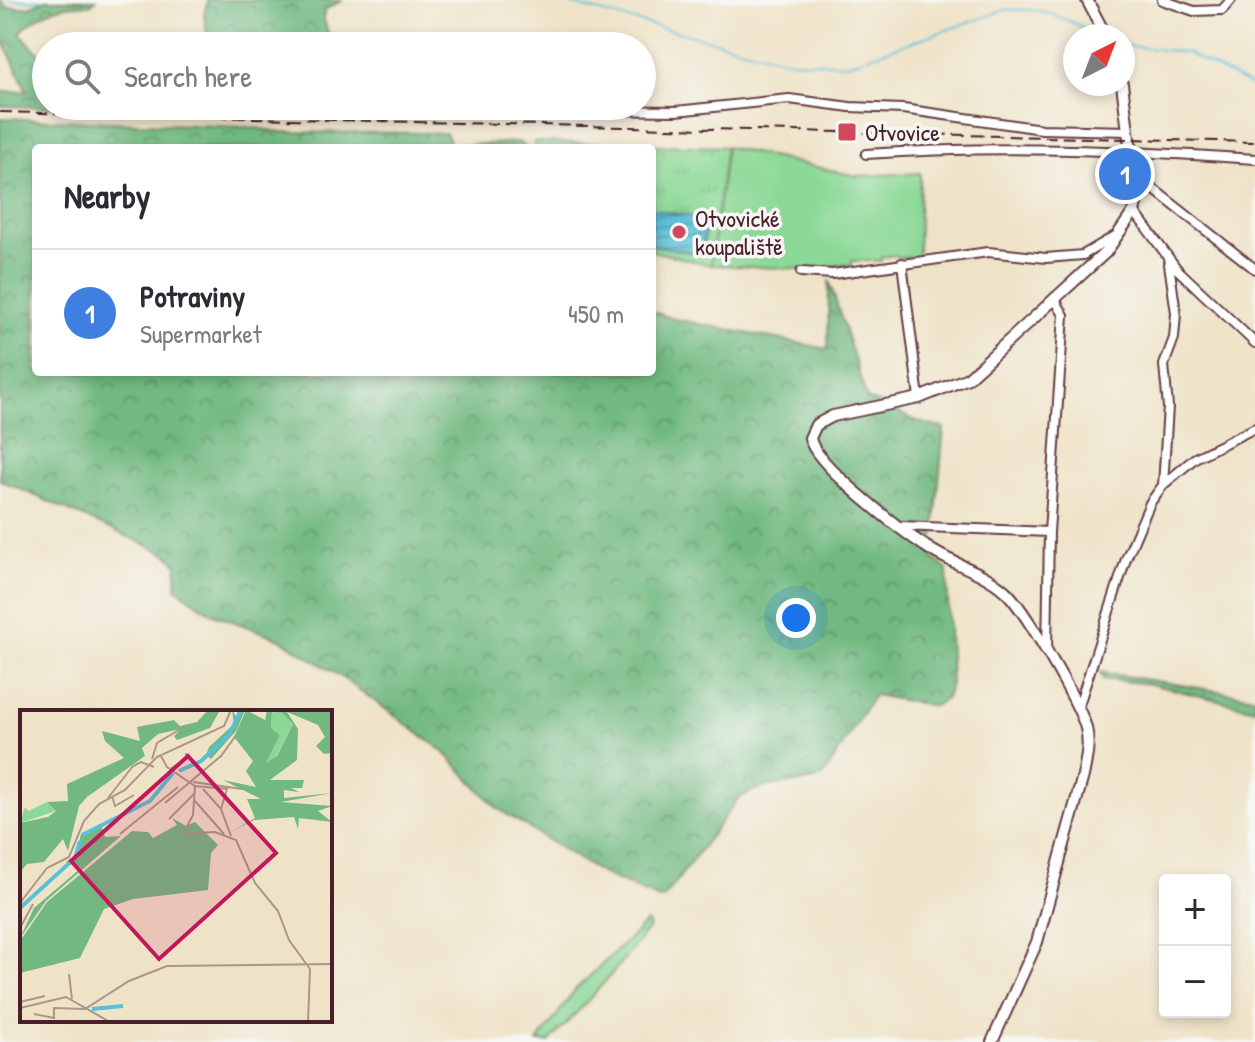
<!DOCTYPE html>
<meta charset="utf-8">
<style>
:root{--surface:#fff;--page:#f2f2f3;--text:#2b2b33;--muted:#7c7c81;--line:#e1e1e2;--accent:#7c3aed}
body{margin:0;font-family:"Patrick Hand",sans-serif;background:var(--page);color:var(--text)}
.controls{position:absolute;right:24px;bottom:24px;display:grid;overflow:hidden;border-radius:8px;box-shadow:0 4px 12px #0003}
.controls button{width:72px;height:72px;display:grid;place-items:center;padding:0;border:0;border-bottom:2px solid var(--line);background:var(--surface);color:var(--text);font:40px sans-serif}
.compass{position:absolute;left:1063px;top:24px;width:72px;height:72px;border-radius:50%;background:var(--surface);box-shadow:0 4px 12px #0003;rotate:42deg}
.you{position:absolute;left:796px;top:618px;width:28px;height:28px;margin:-20px;border:6px solid #fff;border-radius:50%;background:#1a73e8;box-shadow:0 0 0 12px #1a73e833}
.badge{display:grid;place-items:center;width:52px;height:52px;border-radius:50%;background:var(--accent);color:#fff;font-size:26px;font-weight:700}
.pin{position:absolute;translate:-50% -50%;border:4px solid #fff;box-shadow:0 2px 8px #0006}
.list{margin:0;padding:0;list-style:none}
h2{display:flex;justify-content:space-between;align-items:center;height:104px;margin:0;padding:0 32px;font-size:34px}
h2 small{font-size:26px;font-weight:400;color:var(--muted)}
.list li{display:grid;grid-template-columns:52px 1fr auto;gap:24px;align-items:center;box-sizing:border-box;height:128px;padding:0 32px;border-top:2px solid var(--line)}
.list b{display:block;font-size:30px;white-space:nowrap}
.list p{margin:0;font-size:26px;white-space:nowrap;color:var(--muted)}
.list em{font-size:26px;font-style:normal;color:var(--muted)}
.icon{flex:none;width:44px;height:44px;fill:none;stroke:currentColor;stroke-width:2;stroke-linecap:round;stroke-linejoin:round}
.map{position:relative;flex:none;width:1255px;height:1042px;overflow:hidden}
.search{position:absolute;background:var(--surface);box-shadow:0 4px 12px #0003;left:32px;top:32px;width:624px;height:88px;display:flex;align-items:center;gap:20px;box-sizing:border-box;padding:0 28px;border-radius:44px;color:var(--muted);font-size:30px}
.panel{position:absolute;background:var(--surface);box-shadow:0 4px 12px #0003;left:32px;top:144px;width:624px;height:232px;border-radius:8px}
.map>svg:first-child{display:block}
.grass{fill:url(#grass-tufts);stroke:#6b7c61;stroke-width:2}
.forest{fill:url(#forest-crowns);stroke:#5e6c56;stroke-width:2}
.garden{fill:#8cd997;stroke:#6b7c61;stroke-width:2}
.water{fill:url(#water-rules);stroke:#527082;stroke-width:2}
.lines{fill:none;stroke-linecap:round;stroke-linejoin:round}
.stream{stroke:#5ac0d8;stroke-width:2}
.minor-casing{stroke:#633c42;stroke-width:12}
.tertiary-casing{stroke:#633c42;stroke-width:14}
.minor{stroke:#fff;stroke-width:8}
.tertiary{stroke:#fff;stroke-width:10}
.rail{stroke:#4a1f2b;stroke-width:2;stroke-dasharray:12 6;stroke-linecap:butt}
.poi-dot{fill:#d1495b;stroke:#f6f6f2;stroke-width:3}
.labels{text-anchor:middle;dominant-baseline:central;stroke-width:7;stroke-linejoin:round;paint-order:stroke}
.poi-label{font-size:24px;fill:#4a1f2b;stroke:#f6f6f2;text-anchor:start}
.inset-river{fill:none;stroke:#5ac0d8;stroke-width:4}
.inset-road{fill:none;stroke:#ad9589;stroke-width:2}
.view{fill:#c2185b;fill-opacity:0.15;stroke:#c2185b;stroke-width:4}
.inset-edge{fill:none;stroke:#4a1f2b;stroke-width:4}
</style>
<div class="map">
<svg width="1255" height="1042" viewBox="0 0 1255 1042">
<defs>
<pattern id="grass-tufts" width="24" height="20" patternUnits="userSpaceOnUse" patternTransform="scale(2)"><rect width="24" height="20" fill="#8cd997"/><path d="M3 7l-1-3M5 7V3M7 7l1-3M15 17l-1-3M17 17v-4M19 17l1-3" fill="none" stroke="#7aba82"/></pattern>
<pattern id="forest-crowns" width="20" height="18" patternUnits="userSpaceOnUse" patternTransform="scale(2)"><rect width="20" height="18" fill="#71b980"/><path d="M2 6a3 3 0 1 1 6 0M12 15a3 3 0 1 1 6 0" fill="none" stroke="#5f9669"/></pattern>
<pattern id="water-rules" width="6" height="5" patternUnits="userSpaceOnUse" patternTransform="scale(2)"><rect width="6" height="5" fill="#5ac0d8"/><path d="M0 2.5h6" fill="none" stroke="#4c9baf"/></pattern>
</defs>
<rect width="100%" height="100%" fill="#f6f6f2"/>
<filter id="ink" filterUnits="userSpaceOnUse"><feTurbulence type="fractalNoise" baseFrequency=".0125" numOctaves="2"/><feDisplacementMap in="SourceGraphic" scale="16" xChannelSelector="R" yChannelSelector="G"/><feConvolveMatrix kernelMatrix="1 2 1 2 8 2 1 2 1" color-interpolation-filters="sRGB"/></filter>
<filter id="wash" filterUnits="userSpaceOnUse"><feTurbulence type="fractalNoise" baseFrequency=".006" numOctaves="4" result="noise"/><feDisplacementMap in="SourceGraphic" scale="32" xChannelSelector="R" yChannelSelector="G"/><feGaussianBlur stdDeviation="1.8" result="paint"/><feColorMatrix in="noise" values="0 0 0 0 0 0 0 0 0 0 0 0 0 0 0 0 0 1.4 0 .05"/><feComposite in="paint" operator="in"/></filter>
<g filter="url(#wash)">
<rect width="100%" height="100%" fill="#efe3c7"/>
<!-- grass -->
<path class="grass" d="M534 142 726 147 711 265 652 251V148H535Z
M647 922 650 926C619 968 585 1004 549 1042H538L575 990Z"/>
<!-- forest -->
<path class="forest" d="M0 0 7 7H28L46 0H96L90 5C62 3 39 12 20 33L46 61V106H258L149 109 0 106V92L27 91 0 34Z
M208 0H343L326 9 323 17 331 41 365 46H183L208 39 204 14Z
M0 118 247 127 283 132 446 133 452 146 519 142 526 148H36V372H652V311L674 319 828 349 829 280 867 399C894 409 916 424 944 428L932 557 947 570 951 683 946 698 934 706 874 695 824 775C806 789 768 777 738 799L664 898 659 899 599 872 497 808 443 751 343 678 278 638 211 613 176 588 177 564 167 554 0 480Z
M1100 672 1249 696 1255 698V709L1150 684 1103 679Z"/>
<!-- garden -->
<path class="garden" d="M726 147 856 176 920 173 918 257 897 258 896 255 881 257V261H852V265L828 266V270L711 265Z"/>
<!-- water -->
<path class="water" d="M652 209 708 220 701 254 652 245Z"/>
<g class="lines">
<!-- stream -->
<path class="stream" d="M7 0H41
M554 0 791 61 847 64 1005 10C1052 7 1061 19 1102 36
M1123 45 1187 53 1255 88"/>
</g>
</g>
<g filter="url(#ink)">
<g class="lines">
<defs>
<path id="minor" d="M1162 0 1194 11 1222 10 1231 0
M450 106 516 112 534 106
M576 106 596 110 676 111 789 99 850 107 903 109 1042 129 1128 131
M866 154C996 145 1125 150 1255 159
M1142 180 1255 269
M1134 211 1177 269 1255 343
M902 263 919 398
M801 272 833 274 988 252 1046 258 1083 255 1117 235
M1163 485 1168 407 1164 365 1174 338 1176 313 1168 257
M900 526 1049 532
M1047 652 1049 532 1064 315 1054 298
M1078 708 1126 559 1150 503 1163 485 1195 458 1255 428"/>
<path id="tertiary" d="M1087 0 1106 36
M992 1042 1037 942 1083 776C1086 760 1090 745 1086 728 1080 705 1023 606 1005 591 982 570 950 564 925 546 901 530 813 463 810 438L816 425 833 416 919 398 968 378 1106 252 1134 211 1142 180 1129 139 1122 84"/>
</defs>
<!-- minor casing -->
<use href="#minor" class="minor-casing"/>
<!-- tertiary casing -->
<use href="#tertiary" class="tertiary-casing"/>
<!-- minor -->
<use href="#minor" class="minor"/>
<!-- tertiary -->
<use href="#tertiary" class="tertiary"/>
<!-- rail -->
<path class="rail" d="M0 112 1255 142"/>
</g>
</g>
<!-- markers -->
<g class="poi-dot">
<rect x="837" y="122" width="20" height="20" rx="4"/>
<circle cx="679" cy="232" r="8"/>
</g>
<g class="labels">
<!-- poi labels -->
<g class="poi-label">
<text x="865" y="132">Otvovice</text>
<text x="695" y="218">Otvovické<tspan x="695" dy="28">koupaliště</tspan></text>
</g>
</g>
<!-- overview -->
<g transform="translate(20 710)">
<rect width="312" height="312" fill="#efe3c7"/>
<path d="M252 2 262 3 273 14 256 47 246 53 260 25 251 18ZM27 92 36 101 0 113 5 97 8 101Z" fill="#8cd997"/>
<path d="M188 0H200L190 18 157 30 154 26 161 19 138 24 122 38 125 46 67 87 59 96 48 141 43 129 24 152 7 154 0 162V113L28 107 36 101 27 92 48 91 47 74 104 48 85 31 82 21 120 31 117 17 154 10 160 16 177 12ZM212 0 217 8 218 0H225L216 21 191 49 186 45 189 37 214 14ZM226 0 245 10 247 0H312V43L304 44 296 36 305 27 298 15 267 2 278 19 277 50 250 70H284L282 78H271L279 82 264 80V88L312 83 261 92 312 96 298 101 312 112 279 108 278 119 274 107 234 110 211 122 235 108 227 89H241L203 70 236 77 226 61 233 51 214 27ZM252 2 262 3 273 14 257 46 246 53 260 25 251 18ZM152 108 166 116 175 112 198 135 191 143 188 180 113 189 84 199 60 248 0 263V231L27 192 112 121 128 122 133 128 157 115ZM81 115 85 127 101 126 26 191 0 228 14 198 61 158 46 152 56 146 61 124Z" fill="#71b980" fill-rule="evenodd"/>
<path class="inset-river" d="M159 61 181 51 209 25 221 0M62 125 130 91 153 63M0 198 55 148 60 131M72 299 103 296"/>
<path class="inset-road" d="M141 46 147 57 175 76 207 79 201 99 211 126M132 49 137 33 164 17M150 59 166 49V43M173 72 222 79M175 76 173 105 163 124 195 122 216 130 235 173 258 201 269 230 290 259 288 312M183 79 200 98M92 86 95 96 114 85M88 88 113 56 121 52 134 57M175 91 204 124M145 93 201 46 217 24M149 109 174 84M100 124 158 77M0 193 27 158 49 147 64 111 79 94 105 80 137 47 204 16 211 0M0 218 13 194M49 264 52 289M0 292 25 286M0 298 46 287 90 312M14 304 34 308V298L65 299 109 271 147 256 312 254"/>
<path class="view" d="M168 46 256 143 139 249 51 151Z"/>
<rect width="312" height="312" class="inset-edge"/>
</g>
</svg>
<div class="controls">
<button>+</button>
<button>−</button>
</div>
<svg class="compass" viewBox="-18 -18 36 36"><path d="M0-13l5 13h-10z" fill="#e53935"/><path d="M0 13l5-13h-10z" fill="#7c7c81"/></svg>
<div class="you"></div>
<div class="pin badge" style="left:1125px;top:174px;background:#3f7fe0">1</div>
<div class="search"><svg class="icon" aria-label="search" viewBox="0 0 24 24"><circle cx="10" cy="10" r="6"/><path d="M15 15l6 6"/></svg>Search here</div>
<section class="panel">
<h2>Nearby<small></small></h2>
<ul class="list">
<li><span class="badge" style="background:#3f7fe0">1</span><div><b>Potraviny</b><p>Supermarket</p></div><em>450 m</em></li>
</ul>
</section>
</div>
